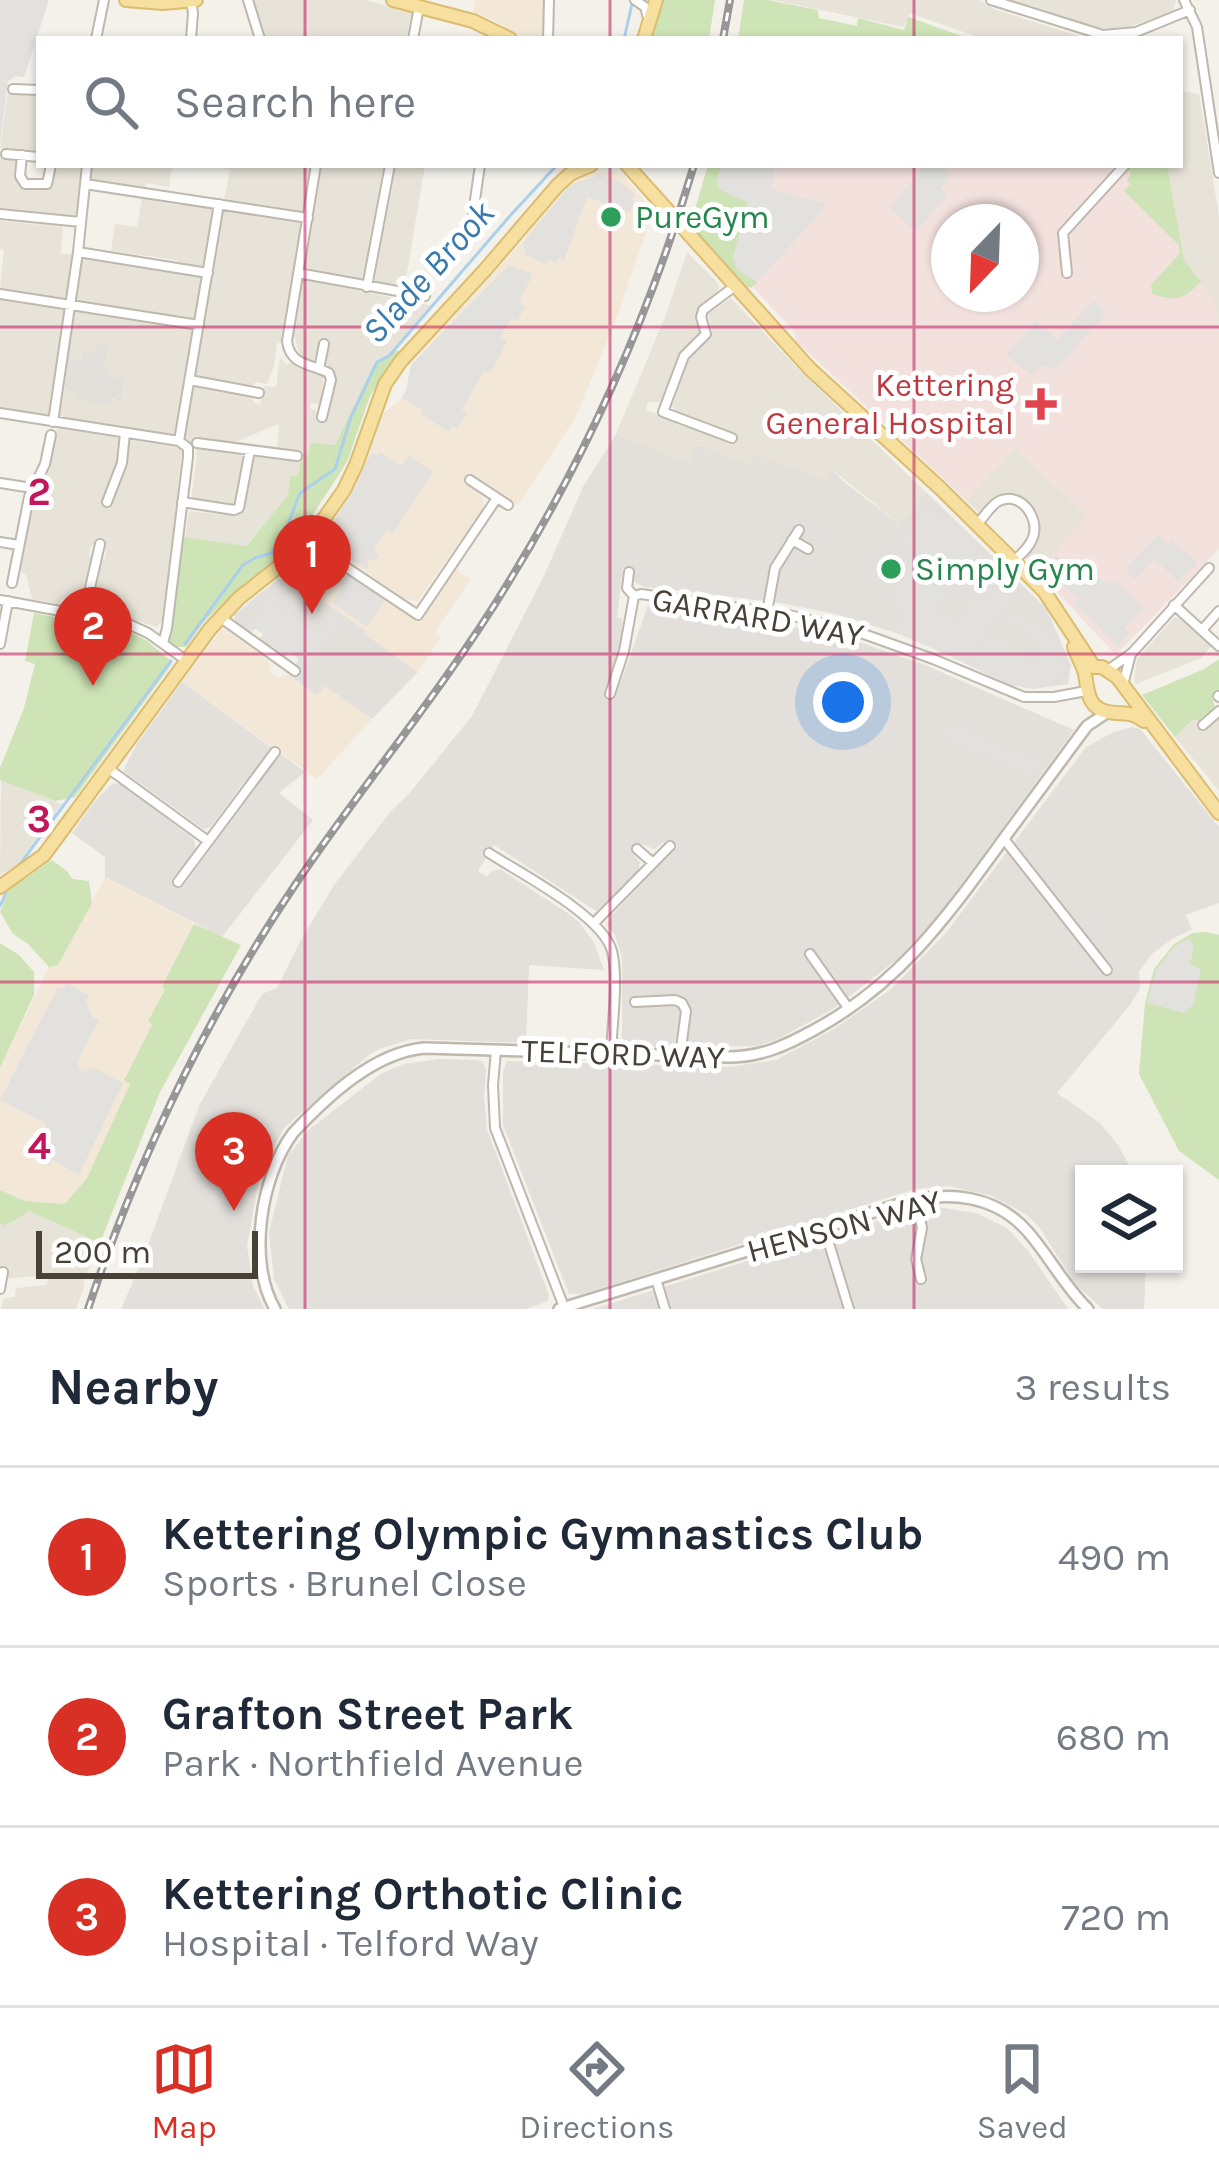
<!DOCTYPE html>
<meta charset="utf-8">
<style>
:root{--surface:#fff;--page:#f2f2f3;--text:#1f2937;--muted:#747a83;--line:#e0e1e3;--accent:#d93025}
body{margin:0;font-family:Karla,sans-serif;background:var(--page);color:var(--text)}
.controls{position:absolute;right:36px;bottom:36px;display:grid;overflow:hidden;border-radius:0px;box-shadow:0 3px 9px #0004}
.controls button{width:108px;height:108px;display:grid;place-items:center;padding:0;border:0;border-bottom:3px solid var(--line);background:var(--surface);color:var(--text);font:60px sans-serif}
.compass{position:absolute;left:931px;top:204px;width:108px;height:108px;border-radius:50%;background:var(--surface);box-shadow:0 3px 9px #0004;rotate:203deg}
.scale{position:absolute;left:36px;bottom:30px;width:222px;box-sizing:border-box;padding-left:12px;border:6px solid #474138;border-top:0;font-size:33px;line-height:42px;white-space:nowrap;color:#474138;-webkit-text-stroke:9px #fff;paint-order:stroke}
.you{position:absolute;left:843px;top:702px;width:42px;height:42px;margin:-30px;border:9px solid #fff;border-radius:50%;background:#1a73e8;box-shadow:0 0 0 18px #1a73e833}
.badge{display:grid;place-items:center;width:78px;height:78px;border-radius:50%;background:var(--accent);color:#fff;font-size:39px;font-weight:700}
.pin{position:absolute;translate:-50% -99px;filter:drop-shadow(0 3px 6px #0008)}
.pin::after{content:'';position:absolute;top:63px;width:42px;height:36px;background:inherit;clip-path:polygon(0 0,100% 0,50% 100%)}
.list{margin:0;padding:0;list-style:none}
h2{display:flex;justify-content:space-between;align-items:center;height:156px;margin:0;padding:0 48px;font-size:51px}
h2 small{font-size:39px;font-weight:400;color:var(--muted)}
.list li{display:grid;grid-template-columns:78px 1fr auto;gap:36px;align-items:center;box-sizing:border-box;height:180px;padding:0 48px;border-top:3px solid var(--line)}
.list b{display:block;font-size:45px;white-space:nowrap}
.list p{margin:0;font-size:39px;white-space:nowrap;color:var(--muted)}
.list em{font-size:39px;font-style:normal;color:var(--muted)}
.icon{flex:none;width:66px;height:66px;fill:none;stroke:currentColor;stroke-width:2;stroke-linecap:round;stroke-linejoin:round}
.map{position:relative;flex:none;width:1219px;height:1309px;overflow:hidden}
.search{position:absolute;background:var(--surface);box-shadow:0 3px 9px #0004;left:36px;right:36px;top:36px;height:132px;display:flex;align-items:center;gap:30px;box-sizing:border-box;padding:0 42px;border-radius:0px;color:var(--muted);font-size:45px}
.sheet{height:696px;background:var(--surface)}
nav{display:flex;justify-content:space-around;align-items:center;box-sizing:border-box;height:168px;border-top:3px solid var(--line);background:var(--surface);font-size:33px;color:var(--muted)}
nav a{display:grid;justify-items:center;gap:6px}
nav .on{color:var(--accent)}
.map>svg:first-child{display:block}
.residential{fill:#e7e3d8}
.commercial{fill:#f3e8d7}
.industrial{fill:#e3e0db}
.medical{fill:#f3e1de;fill-rule:evenodd}
.green{fill:#cee4b6}
.parking{fill:#e2e1de;fill-rule:evenodd}
.lines{fill:none;stroke-linecap:round;stroke-linejoin:round}
.stream{stroke:#abd0eb;stroke-width:3}
.minor-casing{stroke:#beb8ad;stroke-width:12}
.tertiary-casing{stroke:#beb8ad;stroke-width:14}
.primary-casing{stroke:#dbbd70;stroke-width:16}
.minor{stroke:#fff;stroke-width:8}
.tertiary{stroke:#fff;stroke-width:9}
.primary{stroke:#f6df9f;stroke-width:12}
.rail-casing{stroke:#979797;stroke-width:8}
.rail{stroke:#fff;stroke-width:3;stroke-dasharray:9;stroke-linecap:butt}
.grid{fill:none;stroke:#c2185b;stroke-width:3;stroke-opacity:0.55}
.leisure-dot{fill:#2e9e5b;stroke:#fff;stroke-width:4.5}
.health-dot{fill:#e0444e;stroke:#fff;stroke-width:4.5}
.labels{text-anchor:middle;dominant-baseline:central;stroke-width:10;stroke-linejoin:round;paint-order:stroke}
.leisure-label{font-size:33px;fill:#27864d;stroke:#fff;text-anchor:start}
.health-label{font-size:33px;fill:#be3a42;stroke:#fff;text-anchor:end}
.street-label{font-size:33px;fill:#474138;stroke:#fff}
.water-label{font-size:36px;font-style:italic;fill:#3979ab;stroke:#fff}
.grid-label{font-size:39px;text-anchor:middle;font-weight:bold;fill:#c2185b;stroke:#fff;stroke-width:10;stroke-linejoin:round;paint-order:stroke}
</style>
<div class="map">
<svg width="1219" height="1309" viewBox="0 0 1219 1309">
<rect width="100%" height="100%" fill="#f3f1ea"/>
<!-- residential -->
<path class="residential" d="M254 0H365L412 12 406 39H266Z
M773 0H979L996 10 1089 39H983L910 13 903 27Z
M1008 0H1176V1L1173 11 1131 26 1110 29 1089 26Z
M1180 91 1199 94 1219 216V325L1215 302 1184 260 1167 165H1180Z
M8 92 39 93V151L0 148Z
M0 157 18 159 19 183 39 189 47 188 52 183 55 165H82L77 213 74 215 0 208Z
M91 165H172L169 187 146 183 145 188 93 180 90 177Z
M212 165H311L303 212 224 201 230 170Z
M321 165 383 168 362 281 303 270Z
M396 165H425L404 290 374 284Z
M142 198 178 206 181 204 213 208 203 267 181 264 176 260 111 251 115 224 137 227Z
M222 210 303 223 282 343H277L274 366 267 384 256 382 251 387 196 375Z
M0 221 63 227 61 253 73 255 67 299 0 289 4 250 0 249Z
M687 252 719 284V289L696 310 695 318 701 332 680 354 661 402H648L646 410 732 442 735 434 676 411 672 406 686 363 710 337 712 331 708 314 731 298 805 376 926 492 895 533 893 530 898 523 834 471 825 481 764 457 750 464 697 444 691 465 616 434 667 312Z
M82 258 201 277 194 319 79 301 77 298Z
M302 279 434 306 397 346 375 365 334 446 309 455 298 477 290 476 288 495 245 546 185 537 189 511 234 516 244 512 253 460 257 456 276 458 279 424 230 444 219 443 218 451 240 454 243 457 236 505 191 501 197 455 194 445 185 438 193 386 252 396 254 403 260 404 264 386 276 387 280 357 286 365 291 362 299 368 324 375 321 401 318 404 311 403 310 408 318 412 319 418 326 419 333 374 324 363V353L318 351 313 361 301 359 293 332Z
M0 299 63 309 65 313 49 417 0 409Z
M77 310 193 329 174 436 59 418 64 392 78 394 77 399 121 400 125 380 109 376 103 371 108 347 82 360 68 359 74 312Z
M57 428 182 448 164 618 157 627 110 613 93 593 100 562 105 558 106 551 103 545 95 543 90 547 89 555 92 559 84 594 63 598 58 604 32 599 26 575 20 571 34 499 51 464Z
M1014 448 1088 516 1039 569 1024 556 1039 534 1038 516 1031 505 1018 497 991 503 980 514 966 500Z
M1175 617 1181 619 1211 646 1201 658 1136 684 1134 680 1137 659Z
M1219 718V791L1175 737 1194 720H1199L1207 728Z
M1 780 62 804 16 866 0 875Z
M28 1210 95 1241 96 1252 83 1282 85 1284 76 1309H1L4 1298 15 1297 16 1288 46 1285 50 1275 0 1279V1223L6 1226Z"/>
<!-- commercial -->
<path class="commercial" d="M476 0H544V39H523L494 20 473 13Z
M612 172 624 176 653 211 616 320 575 418 518 505 473 475 467 485 480 494 484 501 483 508 420 598 417 601 406 599 325 544 330 524 360 472 381 415 399 401 406 391 411 365 520 244 559 194 575 179 593 173Z
M318 554 419 622 455 569 471 579 435 632 441 638 418 672 284 574 296 563Z
M221 630 227 631 268 660 271 666 269 672 277 678 288 675 317 695 324 685 372 719 317 779 182 682Z
M105 877 194 924 162 985 165 988 148 1021 152 1025 124 1079 130 1084 87 1178 65 1204 25 1201 0 1190V1068L49 967 58 965Z"/>
<!-- industrial -->
<path class="industrial" d="M97 344 108 346 104 371 109 373 110 376 125 379 121 401 112 399 110 405 77 400V394L64 392 68 359 81 360 83 351 95 352Z
M616 434 690 464 696 444 750 464 756 455 764 457 824 480 833 471 849 486 898 523 893 530 895 532 926 492 1046 608 1071 665 1068 684 1034 689 1010 685 915 639 836 614 775 602 644 587 633 581 634 569 623 568 617 617 622 619 621 641 608 687 618 690 648 605 770 622 851 639 925 665 1074 730 940 913 900 957 833 1009 776 1040 757 1046 674 1048 626 1046 622 1043V957L615 935 607 924 613 914 674 849 665 841 654 849 639 843 631 852 640 862 638 872 617 895 596 911 494 845 478 871 487 877 492 871 500 869 569 914 579 922 594 943 604 970 529 965 526 1043 411 1039 379 1049 370 1054 285 1127 268 1156 259 1179 247 1246 253 1286 265 1309H121L144 1256 199 1106 262 994 277 988 301 940 334 885 391 811 408 795 472 716 542 580 583 487Z
M284 574 365 630 364 633 418 672 372 719 325 686 317 695 293 678 299 669 295 666 299 659 290 652 285 657 260 639 263 634 255 628 251 633 236 622 234 615Z
M182 682 305 772 279 793 313 820 222 937 105 877V857L72 833 94 802 113 783 121 784 194 839 196 850 173 879 183 886 254 790 244 782 211 827 203 829 123 771 136 745Z
M1132 727 1140 729 1219 827V903L1186 915 1192 929 1172 939 1153 953 1139 972 1140 988 1130 1005 1057 1093 1100 1123 1118 1145 1132 1170 1134 1174H1084V1264H1146L1144 1309H1103L1075 1284 1040 1228 1027 1215 992 1196 949 1186 915 1189 583 1294H569L503 1125V1071L507 1061 730 1067 776 1060 834 1029 890 990 945 934 1086 747 1114 732Z
M440 1059 477 1060 483 1062 486 1069 484 1097 487 1129 549 1295 548 1301 527 1309H289L274 1279 269 1232 288 1155 310 1129 382 1073 404 1064Z
M937 1207 976 1213 1007 1228 1029 1252 1068 1309H593L763 1256 836 1239 891 1215Z"/>
<!-- medical -->
<path class="medical" d="M708 165H1167L1184 260 1215 302 1219 325V549L1116 655 1037 571 1087 515 1014 448 966 500 796 341 794 331 751 285 747 288 690 227ZM949 222H1021V294H949Z"/>
<!-- green -->
<path class="green" d="M660 0H715L709 39H652Z
M744 0H768L818 10 819 18 857 26 858 18 904 30 908 17 970 39H738Z
M708 165H721L717 182 748 202 733 258 737 269 757 282 751 288 745 286 690 227Z
M1127 165H1167L1184 260 1201 282C1181 300 1178 302 1152 294L1151 285 1180 253 1179 245 1124 191 1130 184 1127 180 1131 174 1125 167Z
M393 350 400 351 370 396 347 462 308 522 273 561 223 603 203 623 186 647H175L166 640 179 536 246 546 288 495 290 476H298L302 454 309 455 311 443 335 445 374 365Z
M34 613 126 631 146 640 171 661V665L75 797 55 801 0 780V768L24 708 35 664 25 661Z
M1219 659V692L1212 697 1215 707 1199 720H1193L1175 737 1142 695 1204 669Z
M52 860 68 872 72 879 89 881 92 903 58 965 49 967 28 944 13 934 0 912 9 890Z
M194 924 241 945 160 1092 100 1243 29 1211 5 1226 0 1223V1190L25 1201 65 1204 87 1178 130 1084 124 1080 152 1025 148 1021 165 989 162 986Z
M1207 932 1219 935V1180L1179 1151 1139 1074 1145 1003 1154 969 1173 945 1192 933Z
M0 943 19 955 34 972V995L0 1068Z"/>
<!-- parking -->
<path class="parking" d="M0 0H48V3L24 77 15 76 8 82 0 143Z
M721 165H776L771 189 824 203 823 210 757 282 737 269 733 258 748 203 719 189 717 182Z
M925 165H939L951 175 941 188 947 195 916 232 890 208Z
M600 175 622 183 635 195 632 199 634 202 630 212 587 197 564 260 559 258 557 263 550 260 546 264 525 255 523 243 570 185Z
M509 265 533 274 519 302 525 306 518 321 511 318 501 337 507 341 491 373 484 371 462 410 467 414 457 428 453 426 449 432 421 414 423 410 401 398 406 391 411 365Z
M1093 300 1103 309 1104 316 1057 368 1039 367 1032 376 1006 355 1035 321 1057 340Z
M380 452 401 466 409 456 433 472 393 533 387 529 374 550 379 554 375 561 369 558 367 569 332 548 335 542 330 541 332 525 357 484 367 461 372 453 377 456Z
M928 506 961 533 903 612 889 602 922 556 901 541Z
M963 534 1016 589 967 656 959 661 954 659 952 652 946 654 892 631ZM970 558 982 563 991 573 984 584 995 594 986 606 975 598 955 624 933 607 951 581 946 577 955 564 961 568Z
M1157 535 1168 544 1172 540 1198 563 1178 581 1154 559 1136 579 1130 576 1127 568Z
M1057 555 1090 585 1097 579 1111 584 1115 580 1143 608 1125 628 1130 633 1118 646 1074 604 1078 598 1044 569Z
M322 557 385 600 367 627 332 603 342 587 314 568Z
M268 601 318 635 332 617 339 621 304 671 295 666 299 659 290 652 285 657 260 639 263 634 256 628 251 633 247 630Z
M1009 611 1033 628 1036 624 1051 634 1063 668 1059 676 1053 683 1046 686 1010 685 980 671V664L972 660 992 634 1036 665 1047 648 1005 617Z
M959 724 970 729V733L1001 747 1038 759 1036 764 1041 767 1039 772 1034 770 1031 776 940 735 944 727 955 732Z
M1189 938 1194 946 1190 964 1201 970 1193 1005 1184 1013 1147 1003 1156 970 1174 947Z
M66 983 89 995 86 1002 93 1017 99 1020 77 1062 79 1065 78 1068 86 1073 89 1068 96 1069 123 1083 79 1175 53 1160 49 1166 35 1159 38 1154 35 1152 47 1129 45 1123 0 1100 58 987 63 989Z"/>
<g class="lines">
<!-- stream -->
<path class="stream" d="M624 39 632 4
M185 644 243 565 255 558 271 553 285 532 300 493 335 469 351 417 377 362 389 356 509 217 557 165
M20 864 171 661
M0 906 6 893"/>
<defs>
<path id="minor" d="M248 0 260 39
M635 0 645 7 648 18
M991 0 1103 35 1136 32 1190 10
M1184 0 1197 27 1219 173
M96 39 104 0
M191 39 193 13 191 1
M413 39 419 7
M548 39 549 0
M13 89 39 90
M6 154 39 157
M22 155 20 176 25 184H47L51 165
M316 165 287 341C290 366 312 364 329 373L331 380 322 417
M85 184 308 218
M0 214 81 222
M472 221 480 165
M78 252 208 273
M298 273 425 296
M1067 273 1063 233 1125 165
M367 287 390 165
M0 294 199 325
M319 369 324 344
M190 380 259 393
M0 413 179 441
M53 422 78 252 87 165
M732 438 663 412 684 356 706 334 701 317 703 310 735 286
M197 443 297 456
M470 480 508 505
M0 483 32 488
M107 502 122 463 125 433
M182 502 234 510 239 508 250 450
M978 523C984 517 991 505 999 501 1021 491 1040 518 1033 537 1030 547 1022 553 1014 561
M792 540 808 549
M307 541 418 615 497 498
M0 542 19 545
M12 583 29 497 45 464 51 435
M634 596 641 594 789 615 861 633 933 659 1024 697H1054L1086 691
M0 600 126 623 148 633 187 661
M1174 605 1219 646
M767 612 775 568 799 530
M84 614 100 544
M221 618 295 671
M1202 630 1219 611
M163 643 167 628 188 457V448L179 441 219 204
M0 644 8 601
M1108 670 1132 653 1209 568
M1123 685 1131 654
M610 694 624 651 634 596 627 588 629 572
M1218 696 1219 697
M1203 725 1219 711
M109 769 208 841
M1004 839 1107 970
M637 849 653 863
M489 853C521 874 602 915 612 951 619 980 612 1023 611 1054
M178 882 275 752
M595 922 670 846
M810 954 849 1009
M635 1002 675 1000 682 1003 686 1011 680 1056
M496 1050 493 1085 495 1128 564 1307
M916 1199 922 1228 916 1259 921 1279
M824 1227 849 1309
M656 1279 665 1309
M0 1289 3 1272"/>
<path id="tertiary" d="M275 1309C247 1261 261 1176 293 1133 327 1097 373 1053 424 1048L728 1057C761 1057 785 1046 814 1030 901 983 948 915 1005 837 1032 800 1060 763 1087 726L1108 712
M559 1309 903 1203C948 1190 996 1195 1028 1232 1050 1257 1064 1286 1088 1309"/>
<path id="primary" d="M126 0 163 3 196 0
M393 0 473 21 510 39
M644 39 656 0
M627 165 810 369 940 488 1044 591 1094 667
M1074 647C1077 656 1083 665 1085 674 1088 690 1087 708 1108 712 1124 715 1130 710 1144 721
M1094 667H1102L1117 677 1219 813
M0 887 44 855 210 629 239 598 296 553 323 520 344 490 356 465 385 384 401 361 485 270 557 186 570 174 591 165"/>
</defs>
<!-- minor casing -->
<use href="#minor" class="minor-casing"/>
<!-- tertiary casing -->
<use href="#tertiary" class="tertiary-casing"/>
<!-- primary casing -->
<use href="#primary" class="primary-casing"/>
<!-- minor -->
<use href="#minor" class="minor"/>
<!-- tertiary -->
<use href="#tertiary" class="tertiary"/>
<!-- primary -->
<use href="#primary" class="primary"/>
<defs>
<path id="rail" d="M723 39 730 0
M88 1309C138 1160 207 1015 295 885 363 784 442 691 505 588 587 456 650 314 694 165"/>
</defs>
<!-- rail casing -->
<use href="#rail" class="rail-casing"/>
<!-- rail -->
<use href="#rail" class="rail"/>
</g>
<!-- grid -->
<path class="grid" d="M305 0V39M610 0V39M914 0V39M305 165V1309M610 165V1309M914 165V1309M0 327H1219M0 654H1219M0 982H1219"/>
<!-- markers -->
<g class="leisure-dot">
<circle cx="611" cy="217" r="12"/>
<circle cx="891" cy="569" r="12"/>
</g>
<path class="health-dot" d="M1035 386h12v12h12v12h-12v12h-12v-12h-12v-12h12z"/>
<g class="labels">
<!-- leisure labels -->
<g class="leisure-label">
<text x="635" y="217">PureGym</text>
<text x="915" y="569">Simply Gym</text>
</g>
<!-- health labels -->
<g class="health-label">
<text x="1014" y="385">Kettering<tspan x="1014" dy="38">General Hospital</tspan></text>
</g>
<!-- street labels -->
<g class="street-label">
<text transform="translate(758 617) rotate(10)">GARRARD WAY</text>
<text transform="translate(623 1054) rotate(2)">TELFORD WAY</text>
<text transform="translate(844 1226) rotate(-15)">HENSON WAY</text>
</g>
<!-- water labels -->
<g class="water-label">
<text transform="translate(428 272) rotate(-48)">Slade Brook</text>
</g>
</g>
<g class="grid-label">
<text x="39" y="505">2</text>
<text x="39" y="832">3</text>
<text x="39" y="1159">4</text>
</g>
</svg>
<div class="controls">
<button><svg class="icon" aria-label="layers" viewBox="0 0 24 24"><path d="M12 4l9 5-9 5-9-5zM3 14l9 5 9-5"/></svg></button>
</div>
<svg class="compass" viewBox="-18 -18 36 36"><path d="M0-13l5 13h-10z" fill="#e53935"/><path d="M0 13l5-13h-10z" fill="#747a83"/></svg>
<div class="scale">200 m</div>
<div class="you"></div>
<div class="pin badge" style="left:312px;top:614px">1</div>
<div class="pin badge" style="left:93px;top:686px">2</div>
<div class="pin badge" style="left:234px;top:1211px">3</div>
<div class="search"><svg class="icon" aria-label="search" viewBox="0 0 24 24"><circle cx="10" cy="10" r="6"/><path d="M15 15l6 6"/></svg>Search here</div>
</div>
<section class="sheet">
<h2>Nearby<small>3 results</small></h2>
<ul class="list">
<li><span class="badge">1</span><div><b>Kettering Olympic Gymnastics Club</b><p>Sports · Brunel Close</p></div><em>490 m</em></li>
<li><span class="badge">2</span><div><b>Grafton Street Park</b><p>Park · Northfield Avenue</p></div><em>680 m</em></li>
<li><span class="badge">3</span><div><b>Kettering Orthotic Clinic</b><p>Hospital · Telford Way</p></div><em>720 m</em></li>
</ul>
</section>
<nav>
<a class="on"><svg class="icon" aria-label="map" viewBox="0 0 24 24"><path d="M3 6l6-2 6 2 6-2v14l-6 2-6-2-6 2zM9 4v14M15 6v14"/></svg>Map</a>
<a><svg class="icon" aria-label="directions" viewBox="0 0 24 24"><path d="M12 3l9 9-9 9-9-9zM9 14v-3h6M13 9l2 2-2 2"/></svg>Directions</a>
<a><svg class="icon" aria-label="saved" viewBox="0 0 24 24"><path d="M7 4h10v16l-5-4-5 4z"/></svg>Saved</a>
</nav>
